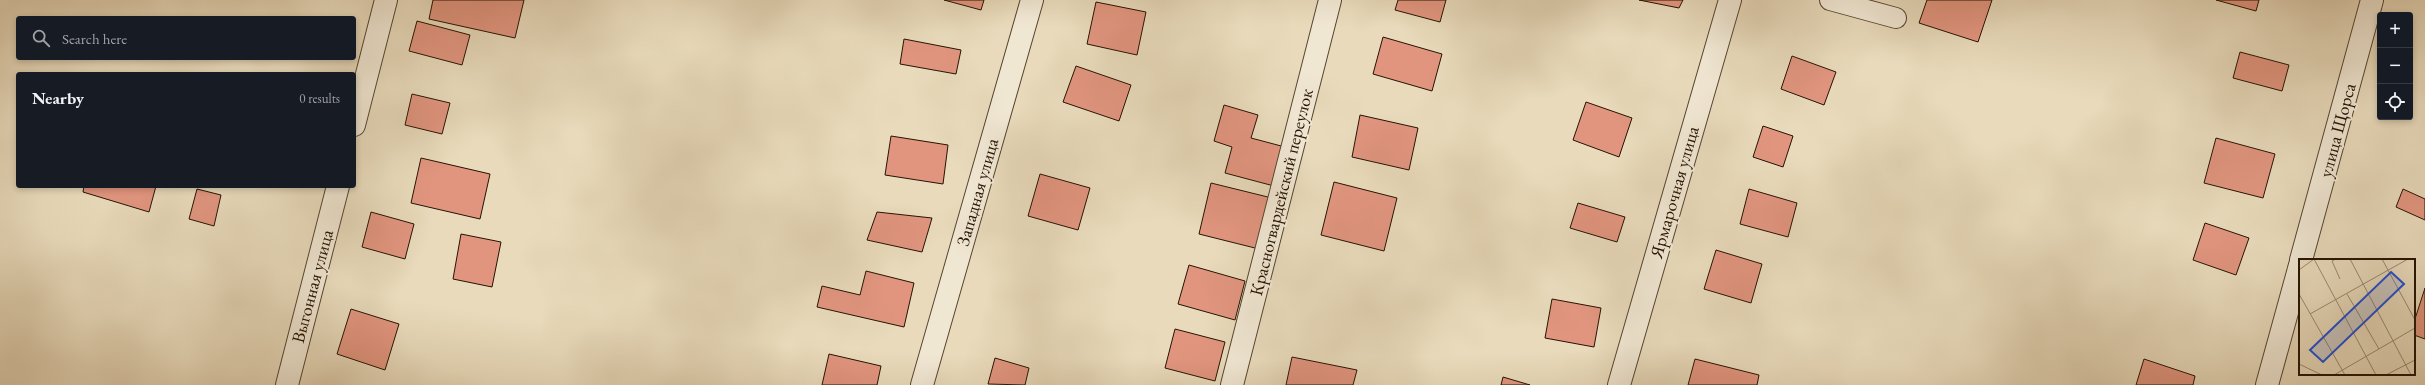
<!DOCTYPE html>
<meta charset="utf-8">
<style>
:root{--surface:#171b24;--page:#242831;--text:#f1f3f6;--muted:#9ea1a6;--line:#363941}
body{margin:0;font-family:"EB Garamond",serif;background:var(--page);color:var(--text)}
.controls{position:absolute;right:12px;top:12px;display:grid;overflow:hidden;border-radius:4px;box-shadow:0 2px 6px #0003}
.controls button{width:36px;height:36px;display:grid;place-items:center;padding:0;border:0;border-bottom:1px solid var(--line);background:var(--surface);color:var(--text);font:20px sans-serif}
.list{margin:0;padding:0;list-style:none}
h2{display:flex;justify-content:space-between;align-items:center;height:52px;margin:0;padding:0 16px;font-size:17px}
h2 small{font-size:13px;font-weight:400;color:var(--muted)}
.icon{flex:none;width:22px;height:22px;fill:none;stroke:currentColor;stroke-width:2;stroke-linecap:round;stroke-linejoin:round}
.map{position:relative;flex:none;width:2425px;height:385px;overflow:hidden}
.search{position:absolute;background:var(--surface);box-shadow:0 2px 6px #0003;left:16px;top:16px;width:340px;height:44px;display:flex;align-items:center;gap:10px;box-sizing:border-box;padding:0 14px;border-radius:4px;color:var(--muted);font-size:15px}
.panel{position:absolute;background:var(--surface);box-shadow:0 2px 6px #0003;left:16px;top:72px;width:340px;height:116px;border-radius:4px}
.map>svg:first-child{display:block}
.building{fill:#e1957f;stroke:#251303}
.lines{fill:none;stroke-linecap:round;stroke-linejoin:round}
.lane-casing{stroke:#564531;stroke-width:22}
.street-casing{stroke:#564531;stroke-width:24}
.lane{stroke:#f0e7d3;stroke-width:20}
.street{stroke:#f0e7d3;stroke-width:22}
.labels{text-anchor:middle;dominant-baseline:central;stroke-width:4;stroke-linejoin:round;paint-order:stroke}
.street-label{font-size:18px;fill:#251303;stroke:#f0e7d3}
.inset-road{fill:none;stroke:#9a8a71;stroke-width:1}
.view{fill:#1d4ed8;fill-opacity:0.15;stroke:#1d4ed8;stroke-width:2}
.inset-edge{fill:none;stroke:#251303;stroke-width:2}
</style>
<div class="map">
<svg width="2425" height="385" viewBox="0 0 2425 385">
<rect width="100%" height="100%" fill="#e8dabb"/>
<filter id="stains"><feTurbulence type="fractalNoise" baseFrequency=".005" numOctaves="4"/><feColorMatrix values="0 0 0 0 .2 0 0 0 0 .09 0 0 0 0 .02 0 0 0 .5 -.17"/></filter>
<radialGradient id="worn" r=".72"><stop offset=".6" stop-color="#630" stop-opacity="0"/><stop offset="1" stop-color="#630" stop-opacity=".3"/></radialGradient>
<!-- building -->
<path class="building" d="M433 0H524L515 38 429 19Z
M944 0H984L981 10Z
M1398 0H1446L1440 22 1395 10Z
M1639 0H1683L1679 8Z
M1927 0H1992L1978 42 1919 23Z
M2216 0H2259L2256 11Z
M1096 2 1146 12 1137 55 1087 44Z
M417 21 470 35 462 65 409 51Z
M1383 37 1442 54 1432 91 1373 74Z
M904 39 961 50 956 74 900 64Z
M2240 52 2289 65 2282 91 2233 78Z
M1792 56 1836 72 1824 105 1781 89Z
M1076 66 1131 85 1119 121 1063 102Z
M412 94 450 103 442 134 405 125Z
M1586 102 1632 118 1619 157 1573 140Z
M1224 105 1258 115 1251 138 1285 147 1274 186 1225 173 1232 147 1214 141Z
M1360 115 1418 128 1409 170 1352 157Z
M1763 126 1793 136 1783 167 1753 157Z
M891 136 948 145 943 184 885 175Z
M2216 138 2275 154 2263 198 2204 183Z
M421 158 490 174 480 219 411 203Z
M1040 174 1090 188 1078 230 1028 216Z
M1334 182 1397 198 1384 251 1321 235Z
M1211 183 1276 199 1263 250 1199 234Z
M84 186H156L149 212 83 192Z
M197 189 221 195 214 226 189 219Z
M1749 189 1797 203 1788 237 1740 224Z
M2403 189 2425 199V220L2396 207Z
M1578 203 1625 217 1617 242 1570 228Z
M371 212 414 224 405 259 362 247Z
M877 212 932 218 922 252 867 240Z
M2205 223 2249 238 2236 275 2193 260Z
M461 234 501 242 492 287 453 279Z
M1716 250 1762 264 1751 303 1704 289Z
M1189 265 1245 281 1235 320 1178 304Z
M866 271 914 283 904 327 817 307 822 286 860 295Z
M2425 288V339L2414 335V322Z
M1552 299 1601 308 1594 347 1545 338Z
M351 309 399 324 385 370 337 354Z
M1175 329 1225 342 1215 381 1165 368Z
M829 354 881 366 877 385H822Z
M1292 357 1357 370 1353 385H1286Z
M995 358 1029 368 1025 385 988 384Z
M1695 359 1759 375 1757 385H1688Z
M2144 359 2195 376 2193 385H2136Z
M1503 377 1530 385H1501Z"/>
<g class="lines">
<defs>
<path id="lane" d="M1830 0 1896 18"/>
<path id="street" d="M354 125 386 0
M2301 260 2372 0
M287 385 338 186
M922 385 1032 0
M1232 385 1330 0
M1619 385 1730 0
M2267 385 2300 265"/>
</defs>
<!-- lane casing -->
<use href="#lane" class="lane-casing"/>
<!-- street casing -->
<use href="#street" class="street-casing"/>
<!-- lane -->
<use href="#lane" class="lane"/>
<!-- street -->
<use href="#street" class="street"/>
</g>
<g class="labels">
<!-- street labels -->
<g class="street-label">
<text transform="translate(2337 130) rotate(-75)">улица Щорса</text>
<text transform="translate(977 192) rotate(-74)">Западная улица</text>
<text transform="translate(1281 192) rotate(-76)">Красногвардейский переулок</text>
<text transform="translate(1674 192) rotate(-74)">Ярмарочная улица</text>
<text transform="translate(312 286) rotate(-75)">Выгонная улица</text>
</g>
</g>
<!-- overview -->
<g transform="translate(2299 259)">
<rect width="116" height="116" fill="#e8dabb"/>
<path class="inset-road" d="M15 0 77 116M37 0 33 2 41 20M51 0 112 116M83 0 116 61M0 11 15 0M0 35 46 116M48 35 80 90M11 55 109 0M0 105 23 116M35 116 116 69M87 116 116 101"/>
<path class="view" d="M92 13 105 25 24 103 11 91Z"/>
<rect width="116" height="116" class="inset-edge"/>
</g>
<rect width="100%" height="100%" filter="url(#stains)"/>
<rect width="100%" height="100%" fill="url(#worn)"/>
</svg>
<div class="controls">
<button>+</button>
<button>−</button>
<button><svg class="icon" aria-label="locate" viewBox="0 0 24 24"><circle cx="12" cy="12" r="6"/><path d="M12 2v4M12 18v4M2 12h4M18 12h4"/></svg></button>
</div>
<div class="search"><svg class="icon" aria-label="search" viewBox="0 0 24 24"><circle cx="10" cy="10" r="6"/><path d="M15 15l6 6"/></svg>Search here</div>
<section class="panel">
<h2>Nearby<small>0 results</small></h2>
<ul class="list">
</ul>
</section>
</div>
